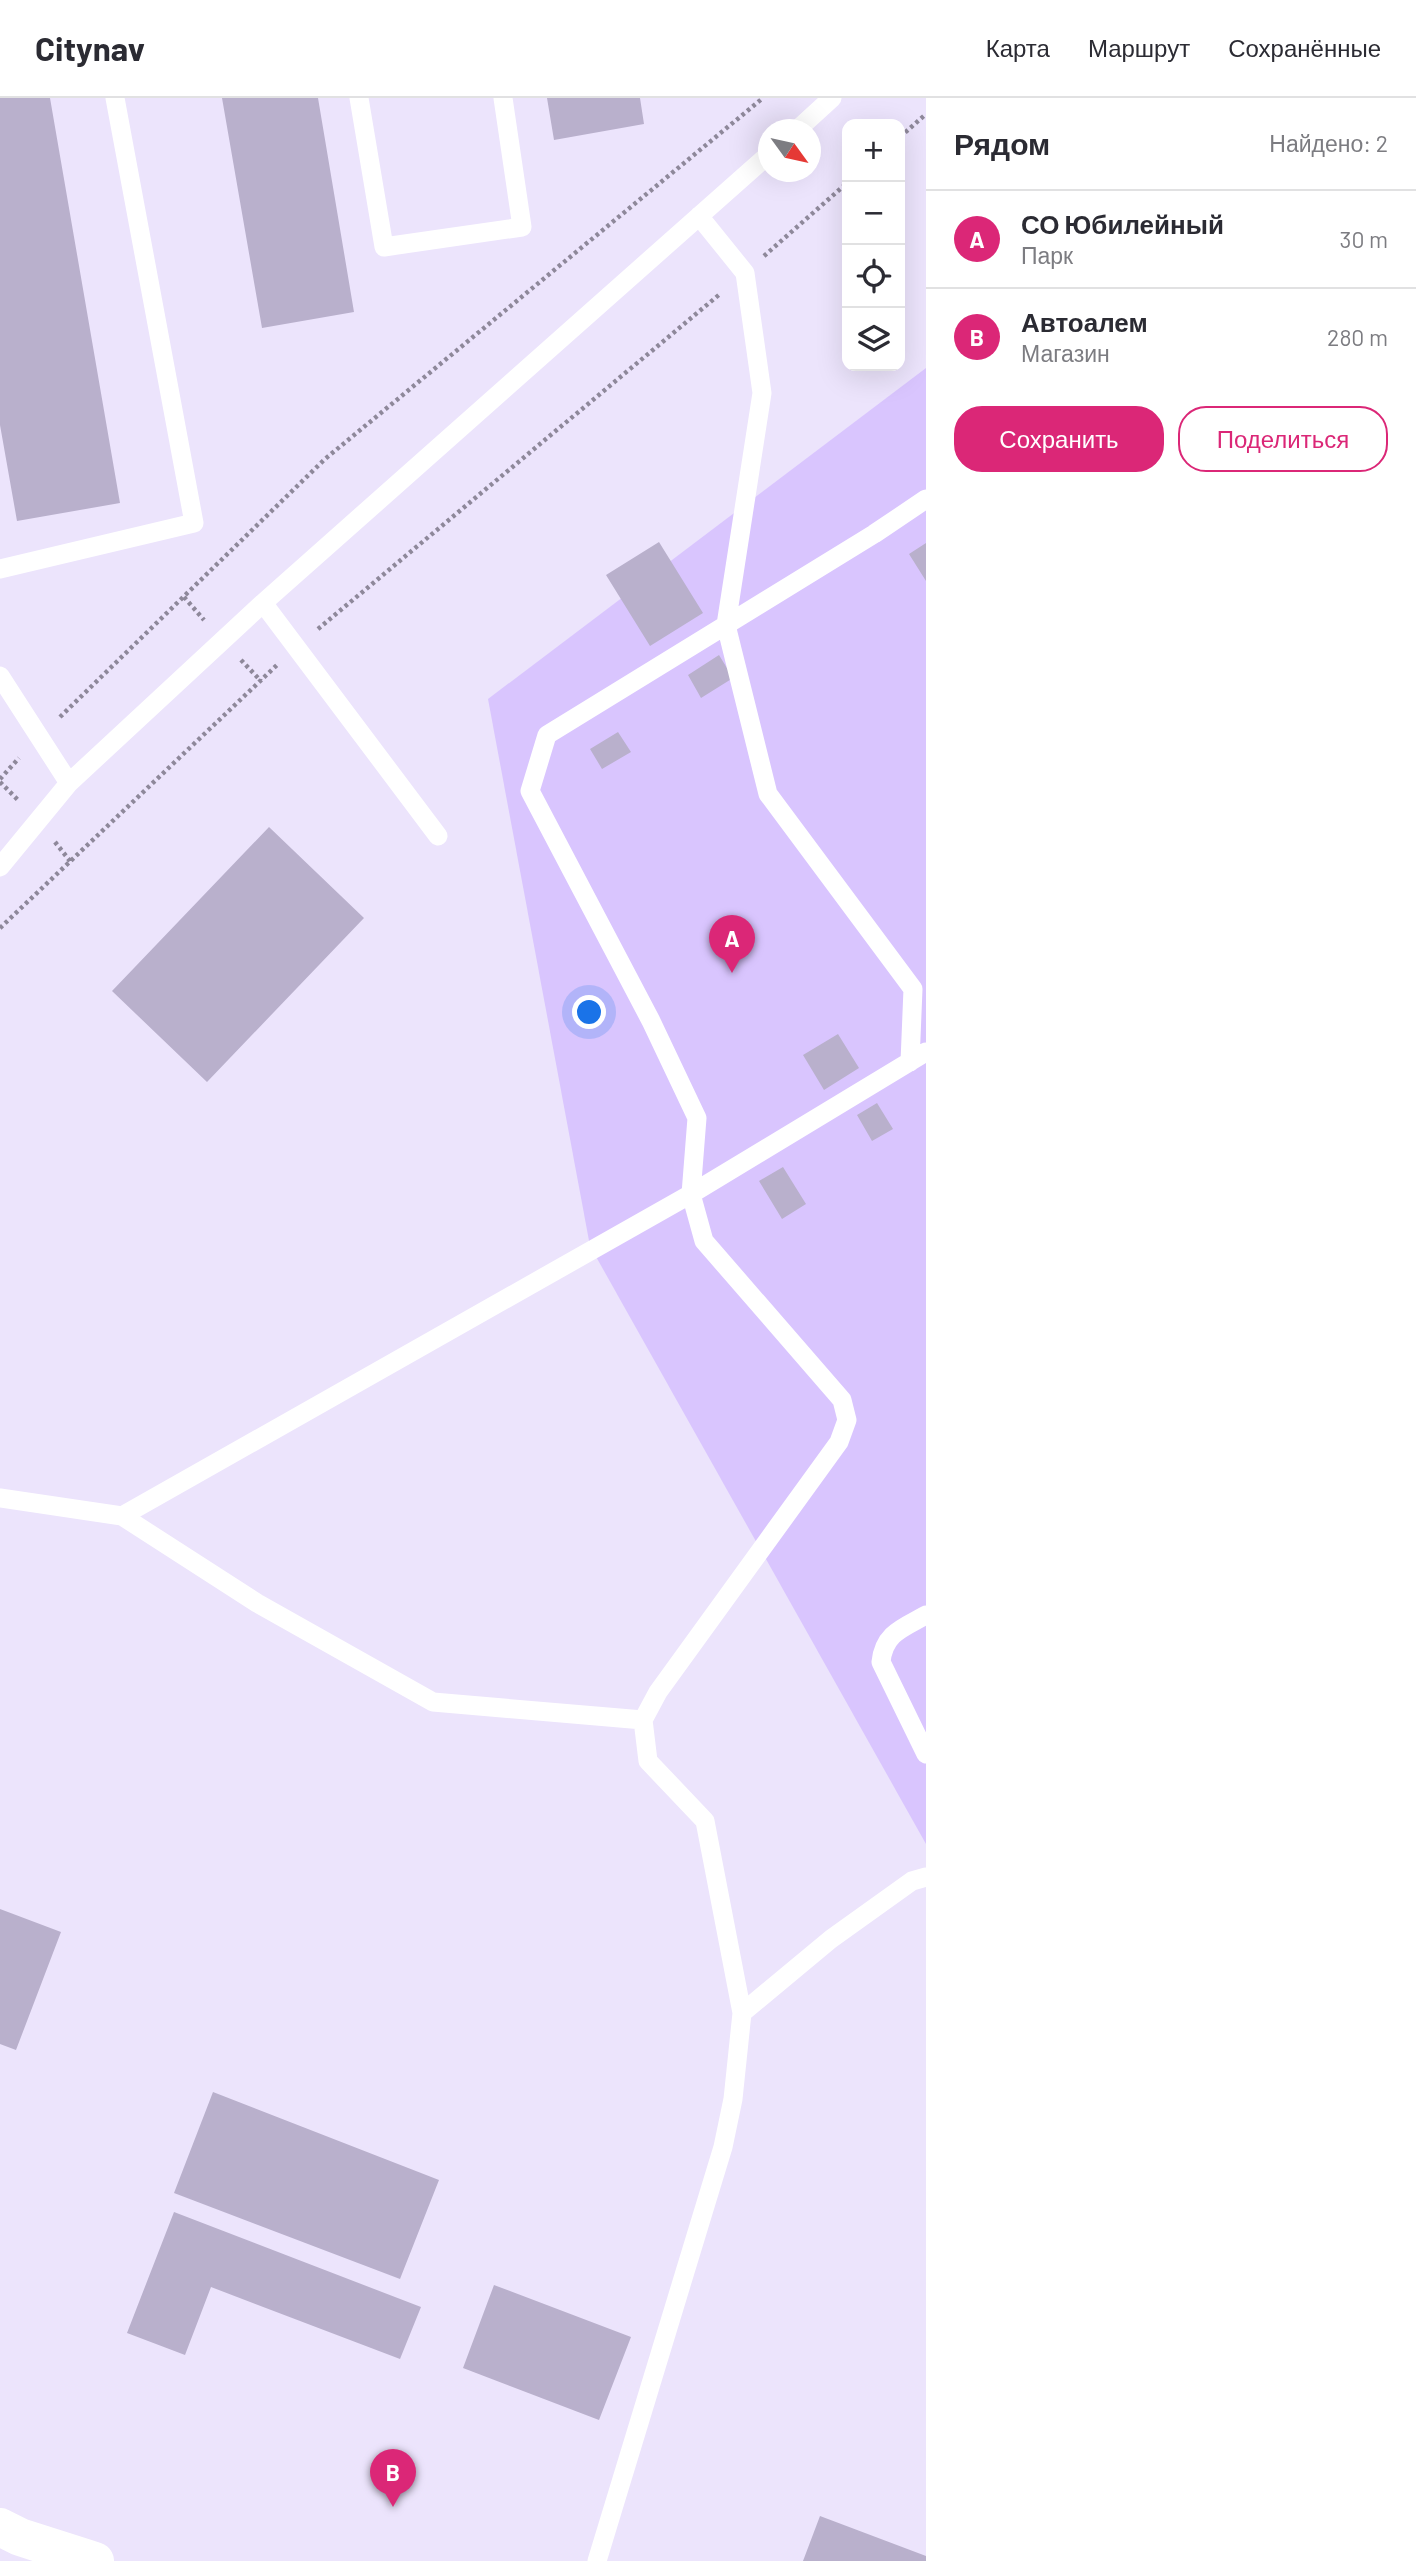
<!DOCTYPE html>
<html lang="ru">
<meta charset="utf-8">
<style>
:root{--surface:#fff;--page:#f7f7f7;--text:#2b2b33;--muted:#7c7c81;--line:#e1e1e2;--accent:#db2777}
body{margin:0;font-family:Barlow,sans-serif;background:var(--page);color:var(--text)}
.controls{position:absolute;right:21px;top:21px;display:grid;overflow:hidden;border-radius:14px;box-shadow:0 7px 28px #0002}
.controls button{width:63px;height:63px;display:grid;place-items:center;padding:0;border:0;border-bottom:2px solid var(--line);background:var(--surface);color:var(--text);font:35px sans-serif}
.compass{position:absolute;left:758px;top:21px;width:63px;height:63px;border-radius:50%;background:var(--surface);box-shadow:0 7px 28px #0002;rotate:123deg}
.you{position:absolute;left:590px;top:915px;width:24px;height:24px;margin:-18px;border:5px solid #fff;border-radius:50%;background:#1a73e8;box-shadow:0 0 0 10px #1a73e833}
.badge{display:grid;place-items:center;width:46px;height:46px;border-radius:50%;background:var(--accent);color:#fff;font-size:23px;font-weight:700}
.pin{position:absolute;translate:-50% -58px;filter:drop-shadow(0 2px 4px #0008)}
.pin::after{content:'';position:absolute;top:37px;width:24px;height:21px;background:inherit;clip-path:polygon(0 0,100% 0,50% 100%)}
.list{margin:0;padding:0;list-style:none}
h2{display:flex;justify-content:space-between;align-items:center;height:91px;margin:0;padding:0 28px;font-size:30px}
h2 small{font-size:23px;font-weight:400;color:var(--muted)}
.list li{display:grid;grid-template-columns:46px 1fr auto;gap:21px;align-items:center;box-sizing:border-box;height:98px;padding:0 28px;border-top:2px solid var(--line)}
.list b{display:block;font-size:26px;white-space:nowrap}
.list p{margin:0;font-size:23px;white-space:nowrap;color:var(--muted)}
.list em{font-size:23px;font-style:normal;color:var(--muted)}
.actions{display:flex;gap:14px;padding:21px 28px}
.actions a{flex:1;padding:16px 0;border:2px solid var(--accent);border-radius:28px;text-align:center;font-size:24px;color:var(--accent)}
.actions .main{background:var(--accent);color:#fff}
.icon{flex:none;width:38px;height:38px;fill:none;stroke:currentColor;stroke-width:2;stroke-linecap:round;stroke-linejoin:round}
.map{position:relative;flex:none;width:926px;height:2463px;overflow:hidden}
header{display:flex;align-items:center;gap:42px;box-sizing:border-box;height:98px;padding:0 35px;background:var(--surface);border-bottom:2px solid var(--line)}
header strong{font-size:33px}
nav{display:flex;gap:38px;margin-inline-start:auto;font-size:24px}
main{display:flex}
aside{flex:1;background:var(--surface)}
.map>svg:first-child{display:block}
.green{fill:#d9c5fe}
.building{fill:#b9b0cc}
.lines{fill:none;stroke-linecap:round;stroke-linejoin:round}
.path{stroke:#8e889a;stroke-width:4.5;stroke-dasharray:3.5 3.5;stroke-linecap:butt}
.service{stroke:#fff;stroke-width:19}
.tertiary{stroke:#fff;stroke-width:38}
</style>
<header>
<strong>Citynav</strong>
<nav><a>Карта</a><a>Маршрут</a><a>Сохранённые</a></nav>
</header>
<main>
<div class="map">
<svg width="926" height="2463" viewBox="0 0 926 2463">
<rect width="100%" height="100%" fill="#ece4fc"/>
<!-- green -->
<path class="green" d="M926 270V1746L590 1148 488 601Z"/>
<!-- building -->
<path class="building" d="M0 0H50L120 405 17 423 0 327Z
M222 0H318L354 214 262 230Z
M547 0H640L644 26 554 42Z
M659 444 703 515 650 548 606 477Z
M926 445V483L909 456Z
M719 557 733 580 701 600 688 577Z
M618 634 631 654 602 671 590 651Z
M269 729 364 820 207 984 112 893Z
M838 936 859 970 824 992 803 957Z
M877 1005 893 1031 872 1043 857 1017Z
M783 1069 806 1106 782 1121 759 1083Z
M0 1811 61 1834 16 1952 0 1946Z
M213 1994 439 2082 400 2181 174 2095Z
M174 2114 421 2209 400 2261 211 2189 185 2257 127 2235Z
M494 2187 631 2239 599 2322 463 2270Z
M820 2418 926 2458V2463H803Z"/>
<g class="lines">
<!-- path -->
<path class="path" d="M900 39 926 16
M764 158 847 85
M184 499 204 522
M318 531 720 196
M241 562 261 583
M60 619 325 361 763 0
M0 681 19 660
M0 684 19 703
M55 744 70 763
M0 830 277 567"/>
<!-- service -->
<path class="service" d="M359 0 384 149 522 129 503 0
M797 32 832 0
M699 118 745 175 762 295 726 527 768 696 913 891 910 964
M0 471 194 425 115 0
M263 505 438 738
M0 578 69 685
M0 769 69 685 263 505 768 57
M0 1400 122 1418 257 1505 433 1604 643 1622
M122 1418 691 1096 697 1020 651 923 530 693 547 637 874 436 926 401
M926 1517C903 1530 884 1535 881 1564L926 1656
M742 1915 705 1723 648 1663 643 1622 658 1594 839 1344 847 1322 842 1302 704 1143 691 1096 926 954
M597 2463 723 2049 733 2001 742 1915 831 1841 912 1783 926 1779"/>
<!-- tertiary -->
<path class="tertiary" d="M0 2429 20 2439 95 2463"/>
</g>
</svg>
<div class="controls">
<button>+</button>
<button>−</button>
<button><svg class="icon" aria-label="locate" viewBox="0 0 24 24"><circle cx="12" cy="12" r="6"/><path d="M12 2v4M12 18v4M2 12h4M18 12h4"/></svg></button>
<button><svg class="icon" aria-label="layers" viewBox="0 0 24 24"><path d="M12 4l9 5-9 5-9-5zM3 14l9 5 9-5"/></svg></button>
</div>
<svg class="compass" viewBox="-18 -18 36 36"><path d="M0-13l5 13h-10z" fill="#e53935"/><path d="M0 13l5-13h-10z" fill="#7c7c81"/></svg>
<div class="you"></div>
<div class="pin badge" style="left:732px;top:875px">A</div>
<div class="pin badge" style="left:393px;top:2409px">B</div>
</div>
<aside>
<h2>Рядом<small>Найдено: 2</small></h2>
<ul class="list">
<li><span class="badge">A</span><div><b>СО Юбилейный</b><p>Парк</p></div><em>30 m</em></li>
<li><span class="badge">B</span><div><b>Автоалем</b><p>Магазин</p></div><em>280 m</em></li>
</ul>
<div class="actions"><a class="main">Сохранить</a><a>Поделиться</a></div>
</aside>
</main>
